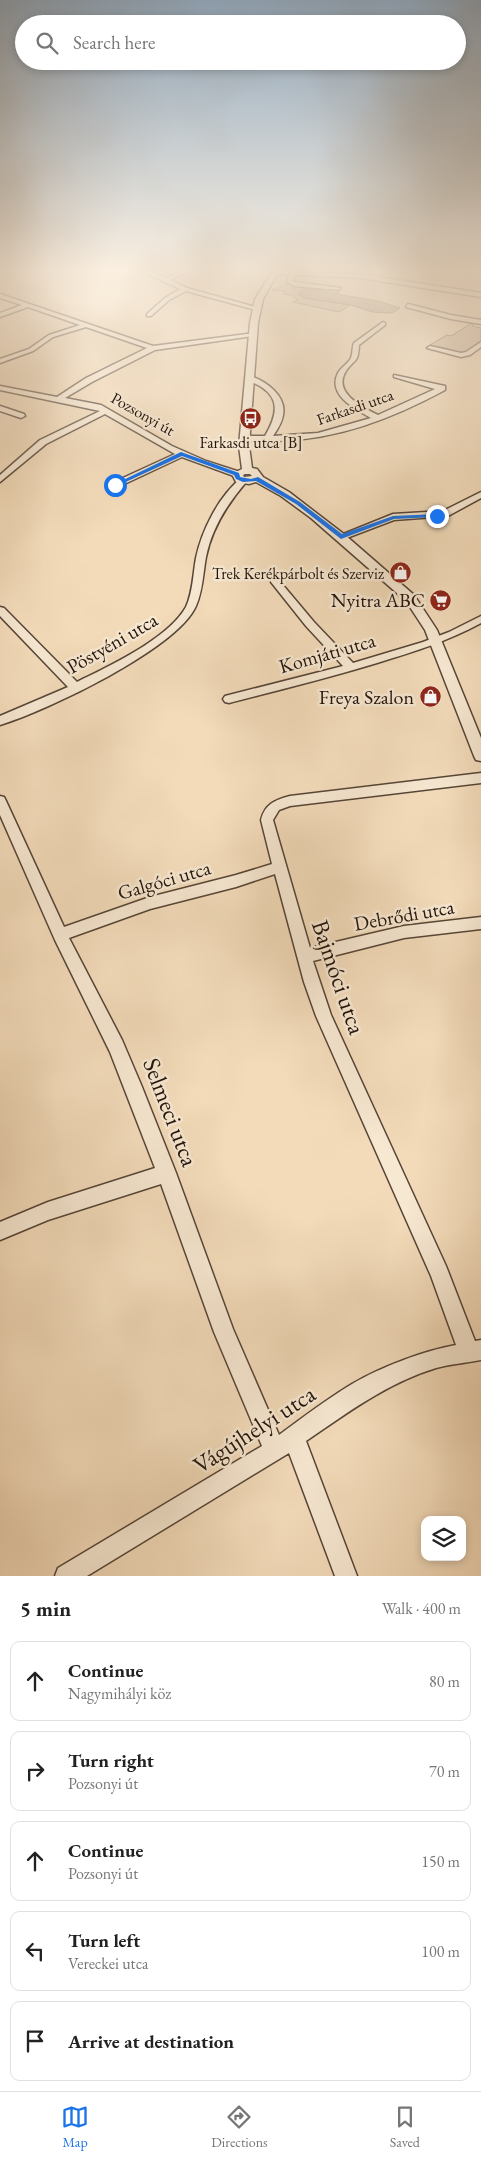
<!DOCTYPE html>
<meta charset="utf-8">
<style>
:root{--surface:#fff;--page:#f2f2f2;--text:#222;--muted:#767676;--line:#e0e0e0;--accent:#1a73e8}
body{margin:0;font-family:"EB Garamond",serif;background:var(--page);color:var(--text)}
.controls{position:absolute;right:15px;bottom:15px;display:grid;overflow:hidden;border-radius:10px;box-shadow:0 2px 8px #0003}
.controls button{width:45px;height:45px;display:grid;place-items:center;padding:0;border:0;border-bottom:1px solid var(--line);background:var(--surface);color:var(--text);font:25px sans-serif}
.stop{position:absolute;width:15px;height:15px;margin:-11px;border:4px solid #1a73e8;border-radius:50%;background:#fff}
.stop.end{background:#1a73e8;border-color:#fff;box-shadow:0 1px 5px #0008}
.list{margin:0;padding:0;list-style:none}
h2{display:flex;justify-content:space-between;align-items:center;height:65px;margin:0;padding:0 20px;font-size:21px}
h2 small{font-size:16px;font-weight:400;color:var(--muted)}
.list li{display:grid;grid-template-columns:32px 1fr auto;gap:15px;align-items:center;box-sizing:border-box;height:80px;margin:0 10px 10px;padding:0 10px;border:1px solid var(--line);border-radius:10px}
.list b{display:block;font-size:19px;white-space:nowrap}
.list p{margin:0;font-size:16px;white-space:nowrap;color:var(--muted)}
.list em{font-size:16px;font-style:normal;color:var(--muted)}
.icon{flex:none;width:28px;height:28px;fill:none;stroke:currentColor;stroke-width:2;stroke-linecap:round;stroke-linejoin:round}
.map{position:relative;flex:none;width:481px;height:1576px;overflow:hidden}
.search{position:absolute;background:var(--surface);box-shadow:0 2px 8px #0003;left:15px;right:15px;top:15px;height:55px;display:flex;align-items:center;gap:12px;box-sizing:border-box;padding:0 18px;border-radius:28px;color:var(--muted);font-size:19px}
.sheet{height:515px;background:var(--surface)}
nav{display:flex;justify-content:space-around;align-items:center;box-sizing:border-box;height:70px;border-top:1px solid var(--line);background:var(--surface);font-size:14px;color:var(--muted)}
nav a{display:grid;justify-items:center;gap:2px}
nav .on{color:var(--accent)}
.map>svg:first-child{display:block}
.green{fill:#cfb99c;stroke:#786654}
.water{fill:#ac977e;stroke:#756250}
.lines{fill:none;stroke-linecap:round;stroke-linejoin:round}
.stream{stroke:#756250;stroke-width:2}
.minor-casing{stroke:#564537;stroke-width:3}
.tertiary-casing{stroke:#564537;stroke-width:3}
.minor{fill:#f7e8d2;fill-rule:evenodd}
.tertiary{fill:#f7e8d2;fill-rule:evenodd}
.route{fill:#1a73e8}
.labels{text-anchor:middle;dominant-baseline:central;stroke-width:5;stroke-linejoin:round;paint-order:stroke}
.far-street-label{font-size:16px;fill:#22130b;stroke:#f7e8d2}
.far-poi-label{font-size:16px;fill:#22130b;stroke:#f7e8d2}
.poi-label{font-size:20px;fill:#22130b;stroke:#f7e8d2;text-anchor:end}
.street-label{font-size:20px;fill:#22130b;stroke:#f7e8d2}
.near-street-label{font-size:24px;fill:#22130b;stroke:#f7e8d2}
</style>
<div class="map">
<svg width="481" height="1576" viewBox="0 0 481 1576">
<rect width="100%" height="100%" fill="#f3dbba"/>
<filter id="stains"><feTurbulence type="fractalNoise" baseFrequency=".004" numOctaves="4"/><feColorMatrix values="0 0 0 0 .2 0 0 0 0 .09 0 0 0 0 .02 0 0 0 .5 -.17"/></filter>
<radialGradient id="worn" r=".72"><stop offset=".6" stop-color="#630" stop-opacity="0"/><stop offset="1" stop-color="#630" stop-opacity=".3"/></radialGradient>
<!-- green -->
<path class="green" d="M286 284H291L296 287 302 286 339 290 338 294 304 298 350 305 339 312 293 302 298 300 291 295 283 294 285 291 272 290Z
M472 323 473 324 472 326 481 328V342L466 353 438 349 430 345 447 335 451 336Z"/>
<!-- water -->
<path class="water" d="M307 289 378 301 400 308 392 313 373 312 350 305 304 298 299 295V292Z"/>
<g class="lines">
<!-- stream -->
<path class="stream" d="M438 347 457 352"/>
<defs>
<path id="minor" d="M26 271H34L36 273 33 275Z
M141 271H149L166 278 180 271H188L170 280 187 288 259 308 256 310 186 291 169 300 151 316H147V314L165 298 180 289Z
M274 271 360 274 481 293V297L360 278 295 275 293 281 295 282 341 288 338 290 294 286 287 282 289 275 272 274Z
M0 294 153 346 255 333V335L253 336 155 350 92 382 65 398 101 405 172 446 206 461 240 472V476H234L182 457 118 487H112V483L175 454 105 414 46 444 0 482V475L40 440 100 411 0 390V386L57 397 86 378 147 348 86 327 53 337 33 351 0 363V359L29 349 49 335 80 325 28 307 0 317V313L22 305 0 298Z
M408 304 451 315 481 320V324L451 319 406 307Z
M383 322 385 323V325L359 345C358 364 355 358 346 371 332 393 363 407 378 415L435 389 394 377V375L445 386V390C393 418 337 440 277 441 265 441 253 442 242 440L241 438 245 436H265C281 409 279 392 247 380L246 378 250 376C266 381 287 396 283 415 282 423 277 430 273 436L318 433 371 418C355 409 327 395 338 373 341 367 348 364 351 358 353 353 352 347 354 343Z
M481 342V347L470 355 461 357 427 348 430 346 461 353 466 352Z
M0 406 24 414 25 416 21 418 0 411Z
M240 479 247 481C228 503 212 527 206 557 203 573 203 590 196 606 177 649 46 711 0 725V716L68 687 0 616V607L4 608 77 682C109 666 168 639 186 607 193 592 193 574 196 558 202 530 218 498 240 479Z
M481 492V498L448 516 394 520 344 539 341 540 336 537 393 514 443 511Z
M274 577 277 578 314 622 353 663 423 642 449 632 481 616V623C448 641 413 652 377 663 328 678 279 690 229 703L225 702 223 699 225 696 343 666 306 626 271 582V578Z
M481 773V783L290 806 279 810 273 820 310 948 404 926 481 917V929L404 938 313 961 331 1015 446 1266 475 1341 481 1340V1360C466 1363 450 1364 436 1368 387 1383 347 1413 306 1441L357 1576H335L289 1453 87 1576H55L58 1568 262 1446 214 1332 161 1184 48 1220 0 1240V1222L48 1202 155 1168 110 1052 55 940 0 815V796L4 797 6 801 64 927 150 897 236 875 272 864 261 820C265 804 275 800 290 796ZM275 874 304 982 316 1016 431 1276 456 1345C423 1351 381 1367 352 1384 327 1399 302 1418 279 1435L233 1329 176 1173 142 1087 122 1040 69 938 150 909 236 887Z"/>
<path id="tertiary" d="M273 271H279L263 299 258 323 249 446 252 468 257 469 263 477 289 492 345 535 414 595 437 630 481 738V761L476 760 474 756 425 630 406 601 311 518 281 496 256 482 249 484 236 482 232 474 242 469 239 446 250 323 255 299ZM245 474H250L252 476 244 477 243 475Z"/>
</defs>
<!-- minor casing -->
<use href="#minor" class="minor-casing"/>
<!-- tertiary casing -->
<use href="#tertiary" class="tertiary-casing"/>
<!-- minor -->
<use href="#minor" class="minor"/>
<!-- tertiary -->
<use href="#tertiary" class="tertiary"/>
</g>
<!-- sky -->
<linearGradient id="sky" x2="0" y2="1"><stop stop-color="#90a8be"/><stop offset="0.55" stop-color="#faefe0"/><stop offset="1" stop-color="#faefe0" stop-opacity="0"/></linearGradient>
<rect width="481" height="492" fill="url(#sky)"/>
<!-- route -->
<path class="route" d="M181 452 239 473 240 477 251 479 258 477 300 502 342 534 393 516 437 514 440 516 437 517 394 519 341 539 296 504 256 481 243 482 236 479 234 475 182 456 117 486 113 485Z"/>
<!-- icons -->
<defs>
<symbol id="bus-disc" viewBox="-11 -11 22 22"><circle r="9.5" fill="#8f2418" stroke="#f7e8d2"/><path d="M-5-6H5V4H4V6H2V4H-2V6H-4V4H-5ZM-3.5-4V0h7V-4ZM-3.5 1.2v1.5H-2V1.2ZM2 1.2v1.5H3.5V1.2Z" fill="#fff"/></symbol>
<symbol id="shop-disc" viewBox="-11 -11 22 22"><circle r="9.5" fill="#8f2418" stroke="#f7e8d2"/><path d="M-5-2.5h2.3a2.7 3.5 0 0 1 5.4 0H5L5.5 6h-11ZM-1.5-2.5h3a1.5 2.3 0 0 0-3 0Z" fill="#fff"/></symbol>
<symbol id="supermarket-disc" viewBox="-11 -11 22 22"><circle r="9.5" fill="#8f2418" stroke="#f7e8d2"/><path d="M-6-5.5h2.5l.6 2H6L4.5 2H-2.5L-4.4-4H-6ZM-1.5 3.2a1.3 1.3 0 1 0 .1 0ZM3 3.2a1.3 1.3 0 1 0 .1 0Z" fill="#fff"/></symbol>
</defs>
<g fill-rule="evenodd">
<use href="#bus-disc" x="238" y="406" width="25" height="25"/>
<use href="#shop-disc" x="388" y="560" width="25" height="25"/>
<use href="#supermarket-disc" x="428" y="588" width="25" height="25"/>
<use href="#shop-disc" x="418" y="684" width="25" height="25"/>
</g>
<g class="labels">
<!-- far-street labels -->
<g class="far-street-label">
<text transform="translate(355 407) rotate(-19)">Farkasdi utca</text>
<text transform="translate(143 414) rotate(30)">Pozsonyi út</text>
</g>
<!-- far-poi labels -->
<g class="far-poi-label">
<text x="251" y="442">Farkasdi utca [B]</text>
<text x="384" y="573" text-anchor="end">Trek Kerékpárbolt és Szerviz</text>
</g>
<!-- poi labels -->
<g class="poi-label">
<text x="425" y="600">Nyitra ABC</text>
<text x="414" y="697">Freya Szalon</text>
</g>
<!-- street labels -->
<g class="street-label">
<text transform="translate(112 643) rotate(-30)">Pöstyéni utca</text>
<text transform="translate(327 653) rotate(-16)">Komjáti utca</text>
<text transform="translate(164 880) rotate(-16)">Galgóci utca</text>
<text transform="translate(404 915) rotate(-10)">Debrődi utca</text>
</g>
<!-- near-street labels -->
<g class="near-street-label">
<text transform="translate(339 977) rotate(71)">Bajmóci utca</text>
<text transform="translate(171 1112) rotate(69)">Selmeci utca</text>
<text transform="translate(254 1429) rotate(-33)">Vágújhelyi utca</text>
</g>
</g>
<rect width="100%" height="100%" filter="url(#stains)"/>
<rect width="100%" height="100%" fill="url(#worn)"/>
</svg>
<div class="controls">
<button><svg class="icon" aria-label="layers" viewBox="0 0 24 24"><path d="M12 4l9 5-9 5-9-5zM3 14l9 5 9-5"/></svg></button>
</div>
<div class="stop" style="left:115px;top:485px"></div>
<div class="stop end" style="left:437px;top:516px"></div>
<div class="search"><svg class="icon" aria-label="search" viewBox="0 0 24 24"><circle cx="10" cy="10" r="6"/><path d="M15 15l6 6"/></svg>Search here</div>
</div>
<section class="sheet">
<h2>5 min<small>Walk · 400 m</small></h2>
<ul class="list">
<li><svg class="icon" aria-label="ahead" viewBox="0 0 24 24"><path d="M12 20V5M6 11l6-6 6 6"/></svg><div><b>Continue</b><p>Nagymihályi köz</p></div><em>80 m</em></li>
<li><svg class="icon" aria-label="right" viewBox="0 0 24 24"><path d="M7 20v-9h11M14 6l5 5-5 5"/></svg><div><b>Turn right</b><p>Pozsonyi út</p></div><em>70 m</em></li>
<li><svg class="icon" aria-label="ahead" viewBox="0 0 24 24"><path d="M12 20V5M6 11l6-6 6 6"/></svg><div><b>Continue</b><p>Pozsonyi út</p></div><em>150 m</em></li>
<li><svg class="icon" aria-label="left" viewBox="0 0 24 24"><path d="M17 20v-9H6M10 6l-5 5 5 5"/></svg><div><b>Turn left</b><p>Vereckei utca</p></div><em>100 m</em></li>
<li><svg class="icon" aria-label="arrive" viewBox="0 0 24 24"><path d="M6 21V4h12l-3 4 3 4H6"/></svg><div><b>Arrive at destination</b></div></li>
</ul>
</section>
<nav>
<a class="on"><svg class="icon" aria-label="map" viewBox="0 0 24 24"><path d="M3 6l6-2 6 2 6-2v14l-6 2-6-2-6 2zM9 4v14M15 6v14"/></svg>Map</a>
<a><svg class="icon" aria-label="directions" viewBox="0 0 24 24"><path d="M12 3l9 9-9 9-9-9zM9 14v-3h6M13 9l2 2-2 2"/></svg>Directions</a>
<a><svg class="icon" aria-label="saved" viewBox="0 0 24 24"><path d="M7 4h10v16l-5-4-5 4z"/></svg>Saved</a>
</nav>
